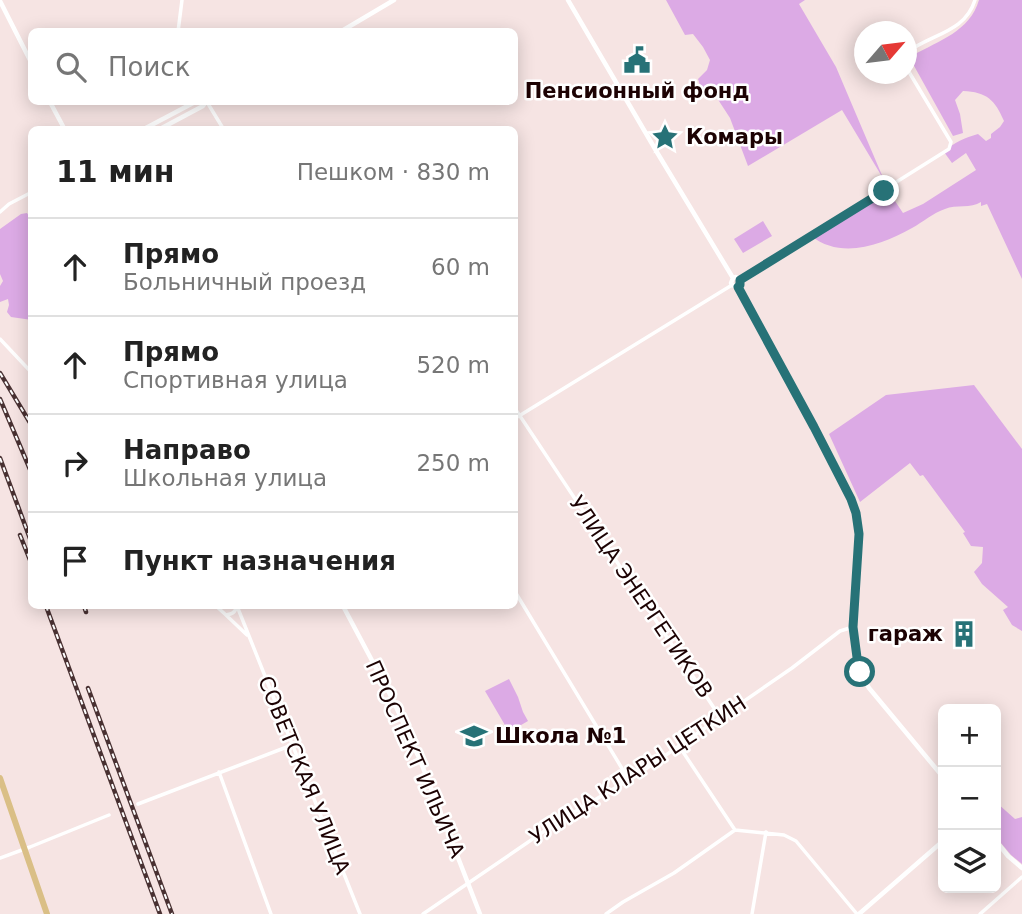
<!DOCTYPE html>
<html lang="ru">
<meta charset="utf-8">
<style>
:root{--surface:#fff;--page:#f6f6f6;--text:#222;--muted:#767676;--line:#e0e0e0}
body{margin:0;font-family:"DejaVu Sans",sans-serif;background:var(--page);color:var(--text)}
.controls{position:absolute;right:21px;bottom:21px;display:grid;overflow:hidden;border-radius:10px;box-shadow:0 4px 18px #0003}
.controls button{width:63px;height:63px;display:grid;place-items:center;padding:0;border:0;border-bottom:2px solid var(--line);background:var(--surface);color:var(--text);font:35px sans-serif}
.compass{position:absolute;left:854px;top:21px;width:63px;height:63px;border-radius:50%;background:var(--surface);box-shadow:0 4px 18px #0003;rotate:62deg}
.stop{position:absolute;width:21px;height:21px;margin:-16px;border:5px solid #277277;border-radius:50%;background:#fff}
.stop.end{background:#277277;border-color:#fff;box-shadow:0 2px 7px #0008}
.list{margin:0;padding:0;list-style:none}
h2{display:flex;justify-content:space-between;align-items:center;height:91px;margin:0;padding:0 28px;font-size:30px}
h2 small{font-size:23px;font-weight:400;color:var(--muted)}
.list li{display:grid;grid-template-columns:46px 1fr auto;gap:21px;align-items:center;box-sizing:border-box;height:98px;padding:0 28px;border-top:2px solid var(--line)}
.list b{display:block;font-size:26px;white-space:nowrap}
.list p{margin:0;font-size:23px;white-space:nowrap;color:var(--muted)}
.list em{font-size:23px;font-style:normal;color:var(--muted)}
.icon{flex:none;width:38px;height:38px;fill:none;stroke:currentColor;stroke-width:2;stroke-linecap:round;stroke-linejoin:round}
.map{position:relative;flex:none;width:1022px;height:914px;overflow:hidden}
.search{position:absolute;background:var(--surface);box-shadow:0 4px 18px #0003;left:28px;top:28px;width:490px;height:77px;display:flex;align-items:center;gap:18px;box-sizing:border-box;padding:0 24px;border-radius:10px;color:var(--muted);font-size:26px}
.panel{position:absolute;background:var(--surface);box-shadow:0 4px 18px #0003;left:28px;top:126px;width:490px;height:483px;border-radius:10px}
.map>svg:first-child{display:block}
.green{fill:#dcaae5}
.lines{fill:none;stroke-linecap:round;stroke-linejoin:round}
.minor{stroke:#fff;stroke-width:3.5}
.tertiary{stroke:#fff;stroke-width:4.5}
.primary{stroke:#dabf86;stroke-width:6}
.rail-casing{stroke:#493132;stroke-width:4.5}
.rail{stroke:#fff;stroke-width:2;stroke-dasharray:5;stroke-linecap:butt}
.route{stroke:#277277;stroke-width:9}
.labels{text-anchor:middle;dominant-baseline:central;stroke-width:5;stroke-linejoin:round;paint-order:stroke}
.poi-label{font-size:21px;font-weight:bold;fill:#1c0203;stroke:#fff;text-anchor:start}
.street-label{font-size:21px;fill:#1c0203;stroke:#fff}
</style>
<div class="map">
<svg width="1022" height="914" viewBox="0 0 1022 914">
<rect width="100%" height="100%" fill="#f6e4e3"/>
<!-- green -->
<path class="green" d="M666 0H805L799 4 836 67 884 180 842 110 748 166 730 118 717 98 707 94 701 88 698 79 707 70 710 60 703 47 693 34 685 35Z
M979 0H1022V279L987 204 981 206V202C971 209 956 204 945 209 933 213 923 222 912 228 881 245 842 260 811 236L887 189 903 213 923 204 976 170 966 153 952 163 944 152C954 142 965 138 978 134L986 141 991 138V134L1000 127 1004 121C995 100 987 92 963 91L955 100 960 114 963 133 953 136 913 64V55C939 41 970 31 979 0Z
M27 213 32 221V320L11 317 7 312 9 305 8 299 0 302V286L3 281 0 274V229L21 214Z
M763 221 772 236 743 253 734 239Z
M974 385 1022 449V631L1012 625 1003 610 1008 607 982 584 974 572 982 563 983 547 971 546 963 533 965 532 923 475 920 476 910 463 860 502 829 434 886 395Z
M509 679 518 697 523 712 528 721 509 732 485 691Z
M997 803 1015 819 1022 817V864L1011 855 996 837V804Z"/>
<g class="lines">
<!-- minor -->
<path class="minor" d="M178 32 182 0
M906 53C930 34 965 33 975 0
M207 102 224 130
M0 212 9 204 32 192
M740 280 949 149 951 142 906 67
M0 339 32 373
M514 407 720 717
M514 419 732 285
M514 590 629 780
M216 606 226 615C232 614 235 613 237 606
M237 606 360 914
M226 615 247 635
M679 746 735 830 784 835 796 841 857 914
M219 772 271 914
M138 804 292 745
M0 858 30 847 109 815
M423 914 559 821 637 775 792 668 840 631 853 627
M606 914 623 902 674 873 735 830
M752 914 766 832
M980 914 1022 877"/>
<!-- tertiary -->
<path class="tertiary" d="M568 0 658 154 733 278
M0 1 32 64
M340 32 394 0
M50 102 65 130
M142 130 195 102
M158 130 203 106 206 102
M733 278 736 277 740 280V285L738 287
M733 278 731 283 732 285 738 287
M738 287C767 341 796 394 824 448 835 469 851 492 857 515 860 530 858 547 857 563 853 604 846 651 869 688L943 777
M343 606 393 700 420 760 480 914
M996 841 1008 856 1022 868
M859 914 943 841"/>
<!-- primary -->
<path class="primary" d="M0 778 47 914"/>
<defs>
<path id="rail" d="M0 373 32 426
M0 399 32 474
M0 458 32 544
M20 535 32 565
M46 606 160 914
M84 606 86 612
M88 688 172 914"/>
</defs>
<!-- rail casing -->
<use href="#rail" class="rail-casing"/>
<!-- rail -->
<use href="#rail" class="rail"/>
</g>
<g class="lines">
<!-- route -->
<path class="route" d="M860 672 858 665 853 627 859 534 856 513 851 499 814 427 738 287 740 285V280L884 191"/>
</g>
<!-- icons -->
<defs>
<symbol id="civic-bare" viewBox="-9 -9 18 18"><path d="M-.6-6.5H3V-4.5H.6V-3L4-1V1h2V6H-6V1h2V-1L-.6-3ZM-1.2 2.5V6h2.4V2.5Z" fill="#277277" stroke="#fff" stroke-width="2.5" paint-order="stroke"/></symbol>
<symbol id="sight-bare" viewBox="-9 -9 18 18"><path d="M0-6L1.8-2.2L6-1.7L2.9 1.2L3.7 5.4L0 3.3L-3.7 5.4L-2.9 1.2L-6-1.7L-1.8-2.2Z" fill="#277277" stroke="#fff" stroke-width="2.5" paint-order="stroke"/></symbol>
<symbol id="building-bare" viewBox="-9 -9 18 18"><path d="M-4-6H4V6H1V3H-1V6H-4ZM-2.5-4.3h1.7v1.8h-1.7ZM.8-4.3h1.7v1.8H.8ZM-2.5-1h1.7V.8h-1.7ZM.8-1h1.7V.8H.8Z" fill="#277277" stroke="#fff" stroke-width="2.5" paint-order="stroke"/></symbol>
<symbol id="school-bare" viewBox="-9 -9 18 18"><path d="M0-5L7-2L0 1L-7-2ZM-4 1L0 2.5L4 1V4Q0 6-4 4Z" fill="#277277" stroke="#fff" stroke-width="2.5" paint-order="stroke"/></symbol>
</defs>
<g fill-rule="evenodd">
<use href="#civic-bare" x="618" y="41" width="38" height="38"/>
<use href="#sight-bare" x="646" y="118" width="38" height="38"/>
<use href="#building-bare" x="945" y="615" width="38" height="38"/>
<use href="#school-bare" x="455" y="717" width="38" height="38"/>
</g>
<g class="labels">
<!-- poi labels -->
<g class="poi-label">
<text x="637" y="91" text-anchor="middle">Пенсионный фонд</text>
<text x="686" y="137">Комары</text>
<text x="943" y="634" text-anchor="end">гараж</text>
<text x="495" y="736">Школа №1</text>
</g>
<!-- street labels -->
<g class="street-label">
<text transform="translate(641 597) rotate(56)">УЛИЦА ЭНЕРГЕТИКОВ</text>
<text transform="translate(415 759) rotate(66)">ПРОСПЕКТ ИЛЬИЧА</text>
<text transform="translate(638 770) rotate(-33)">УЛИЦА КЛАРЫ ЦЕТКИН</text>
<text transform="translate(304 775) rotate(68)">СОВЕТСКАЯ УЛИЦА</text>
</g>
</g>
</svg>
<div class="controls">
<button>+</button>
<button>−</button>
<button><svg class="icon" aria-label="layers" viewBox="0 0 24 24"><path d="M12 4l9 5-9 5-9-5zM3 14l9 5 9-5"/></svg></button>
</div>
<svg class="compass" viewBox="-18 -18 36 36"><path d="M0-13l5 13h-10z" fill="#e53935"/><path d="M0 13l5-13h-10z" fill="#767676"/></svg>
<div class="stop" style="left:860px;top:672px"></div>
<div class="stop end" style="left:884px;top:191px"></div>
<div class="search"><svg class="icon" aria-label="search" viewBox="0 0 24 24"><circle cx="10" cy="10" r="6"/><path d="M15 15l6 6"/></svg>Поиск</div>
<section class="panel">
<h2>11 мин<small>Пешком · 830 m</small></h2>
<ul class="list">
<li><svg class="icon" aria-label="ahead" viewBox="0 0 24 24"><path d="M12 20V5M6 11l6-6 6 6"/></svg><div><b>Прямо</b><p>Больничный проезд</p></div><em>60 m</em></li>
<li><svg class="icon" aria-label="ahead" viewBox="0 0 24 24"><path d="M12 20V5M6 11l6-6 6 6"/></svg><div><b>Прямо</b><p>Спортивная улица</p></div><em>520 m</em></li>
<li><svg class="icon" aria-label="right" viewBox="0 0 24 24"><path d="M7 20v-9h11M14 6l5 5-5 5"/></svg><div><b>Направо</b><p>Школьная улица</p></div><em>250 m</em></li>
<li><svg class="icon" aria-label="arrive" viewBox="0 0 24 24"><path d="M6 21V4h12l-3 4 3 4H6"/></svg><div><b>Пункт назначения</b></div></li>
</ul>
</section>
</div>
